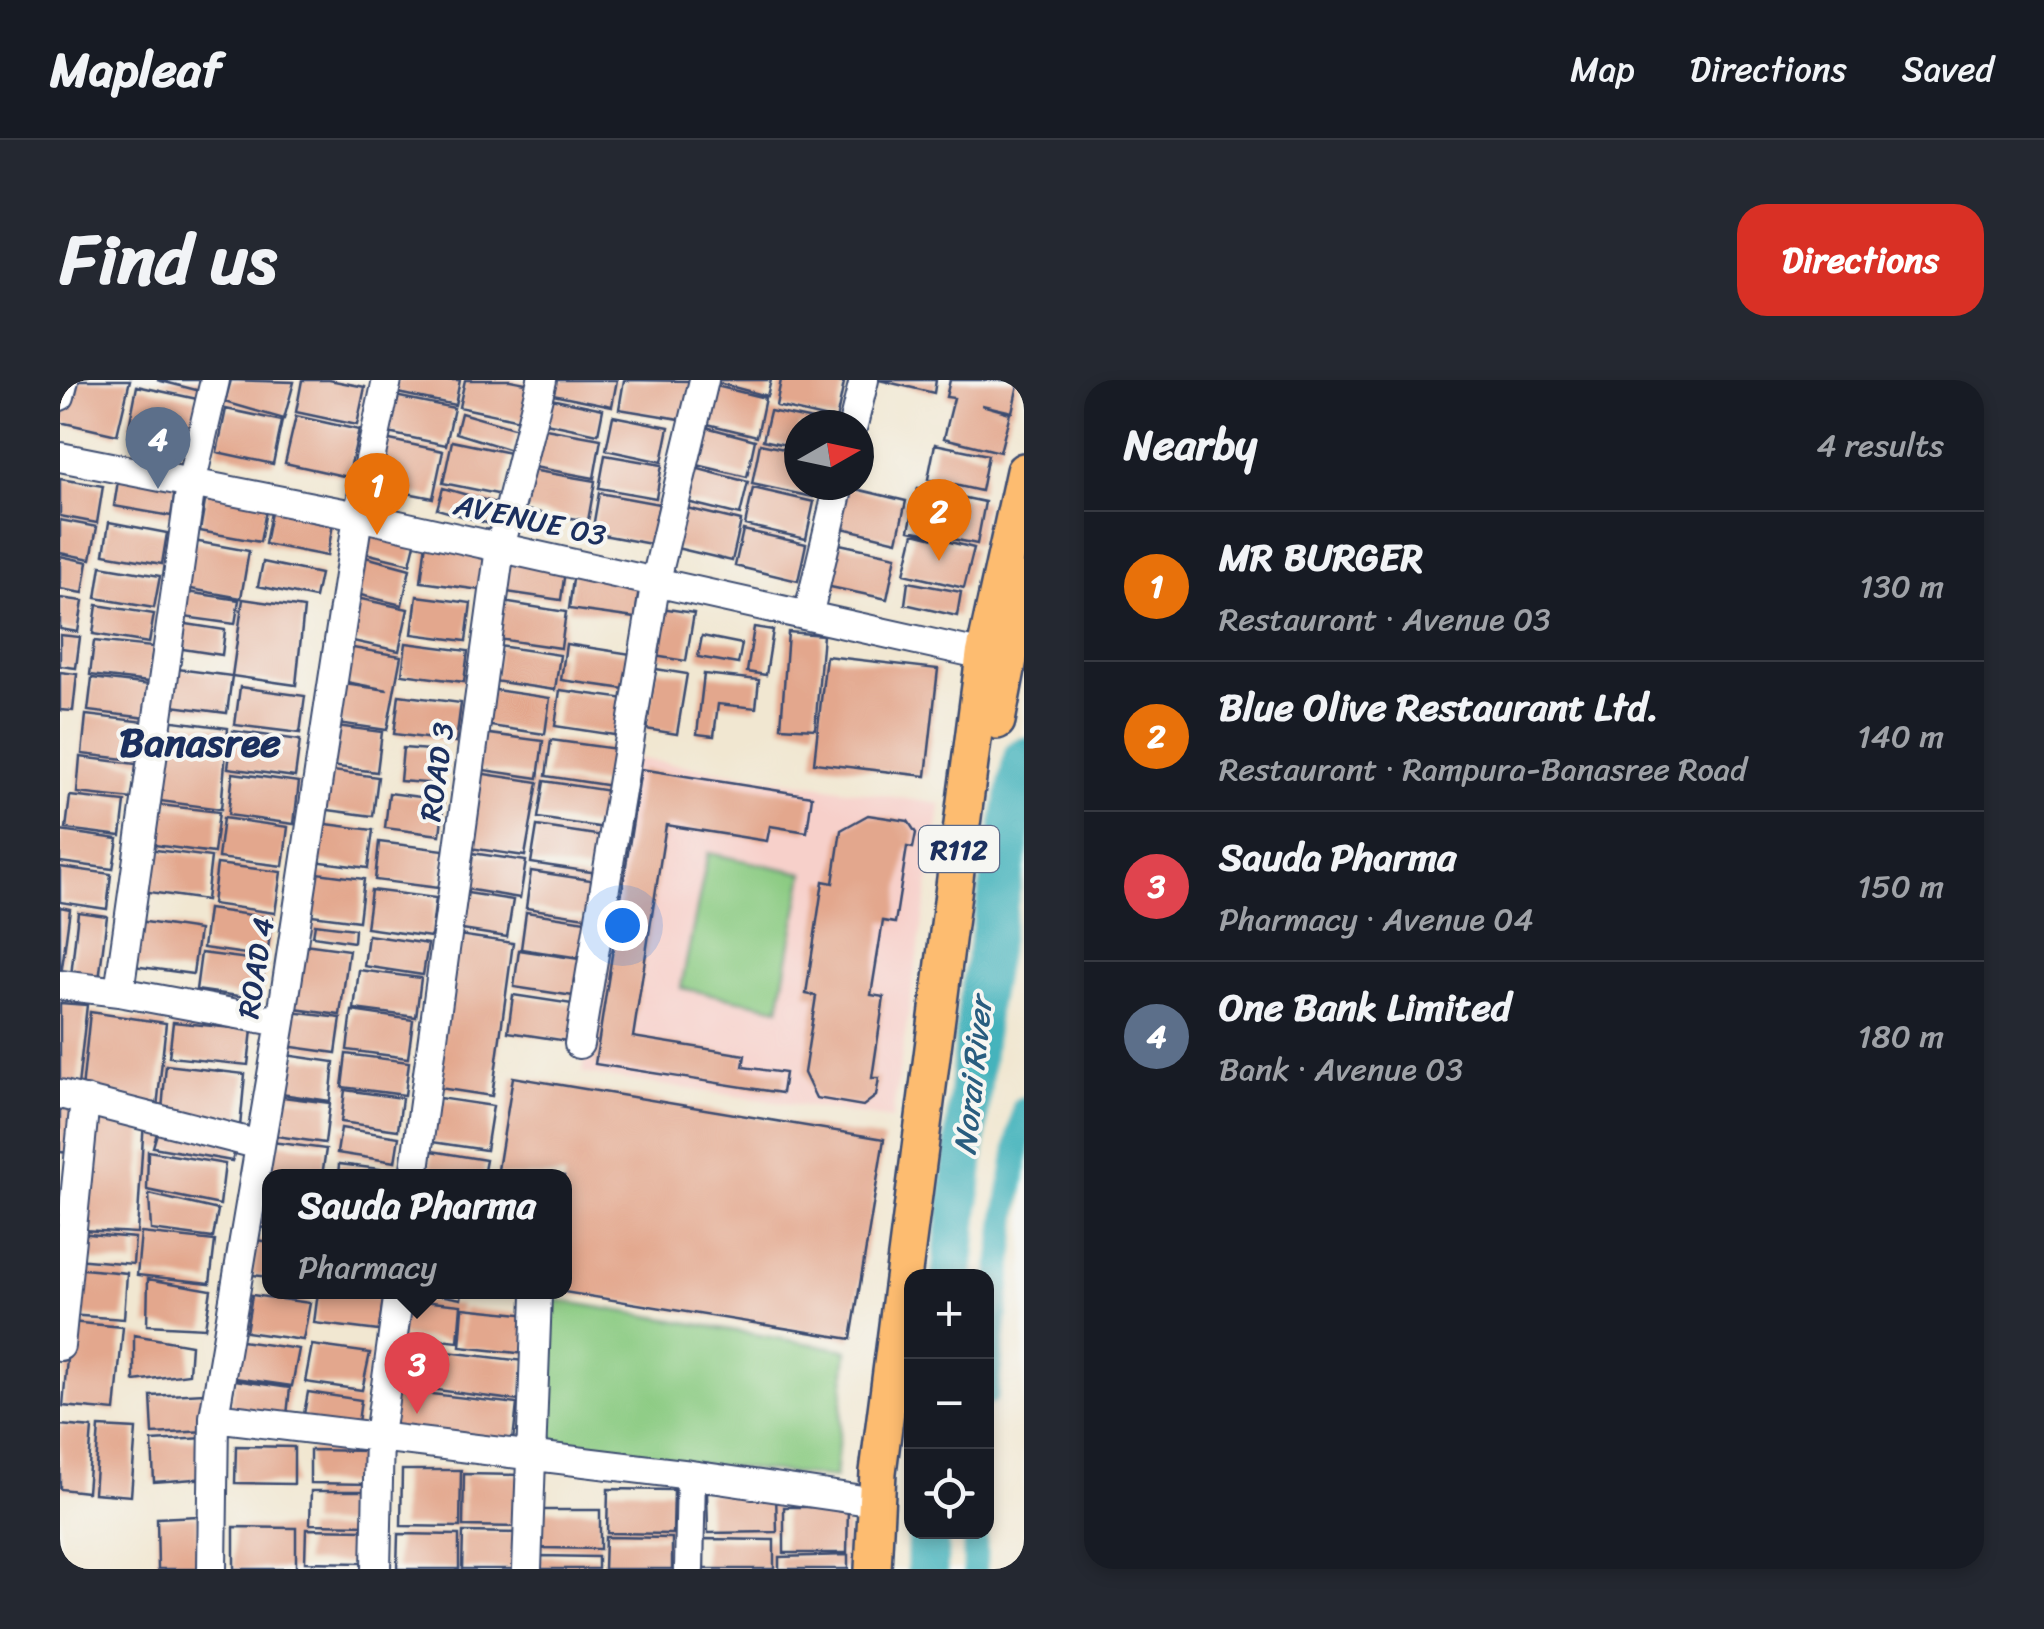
<!DOCTYPE html>
<meta charset="utf-8">
<style>
:root{--surface:#171b24;--page:#242831;--text:#f1f3f6;--muted:#9ea1a6;--line:#363941;--accent:#d93025}
body{margin:0;font-family:Sriracha,sans-serif;background:var(--page);color:var(--text)}
.controls{position:absolute;right:30px;bottom:30px;display:grid;overflow:hidden;border-radius:20px;box-shadow:0 5px 15px #0003}
.controls button{width:90px;height:90px;display:grid;place-items:center;padding:0;border:0;border-bottom:2px solid var(--line);background:var(--surface);color:var(--text);font:50px sans-serif}
.compass{position:absolute;left:724px;top:30px;width:90px;height:90px;border-radius:50%;background:var(--surface);box-shadow:0 5px 15px #0003;rotate:81deg}
.you{position:absolute;left:562px;top:545px;width:35px;height:35px;margin:-25px;border:8px solid #fff;border-radius:50%;background:#1a73e8;box-shadow:0 0 0 15px #1a73e833}
.badge{display:grid;place-items:center;width:65px;height:65px;border-radius:50%;background:var(--accent);color:#fff;font-size:32px;font-weight:700}
.pin{position:absolute;translate:-50% -82px;filter:drop-shadow(0 2px 5px #0008)}
.pin::after{content:'';position:absolute;top:52px;width:35px;height:30px;background:inherit;clip-path:polygon(0 0,100% 0,50% 100%)}
.popup{position:absolute;left:202px;top:789px;width:310px;height:130px;box-sizing:border-box;display:grid;place-content:center;border-radius:20px;background:var(--surface);filter:drop-shadow(0 2px 8px #0005);font-size:32px;white-space:nowrap;color:var(--muted)}
.popup b{font-size:38px;color:var(--text)}
.popup::after{content:'';position:absolute;left:50%;top:100%;margin-left:-20px;border:20px solid transparent;border-top-color:var(--surface)}
.list{margin:0;padding:0;list-style:none}
h2{display:flex;justify-content:space-between;align-items:center;height:130px;margin:0;padding:0 40px;font-size:42px}
h2 small{font-size:32px;font-weight:400;color:var(--muted)}
.list li{display:grid;grid-template-columns:65px 1fr auto;gap:30px;align-items:center;box-sizing:border-box;height:150px;padding:0 40px;border-top:2px solid var(--line)}
.list b{display:block;font-size:38px;white-space:nowrap}
.list p{margin:0;font-size:32px;white-space:nowrap;color:var(--muted)}
.list em{font-size:32px;font-style:normal;color:var(--muted)}
.icon{flex:none;width:55px;height:55px;fill:none;stroke:currentColor;stroke-width:2;stroke-linecap:round;stroke-linejoin:round}
.map{position:relative;flex:none;width:964px;height:1189px;overflow:hidden;border-radius:30px}
header{display:flex;align-items:center;gap:60px;box-sizing:border-box;height:140px;padding:0 50px;background:var(--surface);border-bottom:2px solid var(--line)}
header strong{font-size:48px}
nav{display:flex;gap:55px;margin-inline-start:auto;font-size:35px}
.intro{display:flex;align-items:center;justify-content:space-between;box-sizing:border-box;height:240px;padding:0 60px}
h1{margin:0;font-size:70px}
.button{padding:25px 45px;border-radius:30px;background:var(--accent);color:#fff;font-size:35px;font-weight:700}
main{display:flex;gap:60px;padding:0 60px}
aside{flex:1;background:var(--surface);border-radius:30px;box-shadow:0 5px 15px #0003}
.map>svg:first-child{display:block}
.built{fill:#f7d0ca;fill-rule:evenodd}
.green{fill:#8bcb82;stroke:#537d70;stroke-width:2.5}
.lines{fill:none;stroke-linecap:round;stroke-linejoin:round}
.canal{stroke:#44b3bc;stroke-width:25}
.river{stroke:#44b3bc;stroke-width:42}
.building{fill:#e3a78d}
.minor-casing{stroke:#3b4b6f;stroke-width:32}
.major-casing{stroke:#3b4b6f;stroke-width:40}
.minor{stroke:#fff;stroke-width:28}
.major{stroke:#fdbc70;stroke-width:35}
.labels{text-anchor:middle;dominant-baseline:central;stroke-width:8;stroke-linejoin:round;paint-order:stroke}
.shield{fill:#f6f6f2;stroke:#5d6b8a;stroke-width:2.5}
.shield-label{font-size:28px;font-weight:bold;fill:#1b2f5e}
.street-label{font-size:30px;fill:#1b2f5e;stroke:#f6f6f2}
.water-label{font-size:32px;font-style:italic;fill:#295d7f;stroke:#f6f6f2}
.district-label{font-size:40px;font-weight:bold;fill:#1b2f5e;stroke:#f6f6f2}
</style>
<header>
<strong>Mapleaf</strong>
<nav><a>Map</a><a>Directions</a><a>Saved</a></nav>
</header>
<div class="intro"><h1>Find us</h1><a class="button">Directions</a></div>
<main>
<div class="map">
<svg width="964" height="1189" viewBox="0 0 964 1189">
<rect width="100%" height="100%" fill="#f6f6f2"/>
<filter id="ink" filterUnits="userSpaceOnUse"><feTurbulence type="fractalNoise" baseFrequency=".01" numOctaves="2"/><feDisplacementMap in="SourceGraphic" scale="20" xChannelSelector="R" yChannelSelector="G"/><feConvolveMatrix kernelMatrix="1 2 1 2 8 2 1 2 1" color-interpolation-filters="sRGB"/></filter>
<filter id="wash" filterUnits="userSpaceOnUse"><feTurbulence type="fractalNoise" baseFrequency=".0048" numOctaves="4" result="noise"/><feDisplacementMap in="SourceGraphic" scale="40" xChannelSelector="R" yChannelSelector="G"/><feGaussianBlur stdDeviation="2.25" result="paint"/><feColorMatrix in="noise" values="0 0 0 0 0 0 0 0 0 0 0 0 0 0 0 0 0 1.4 0 .05"/><feComposite in="paint" operator="in"/></filter>
<g filter="url(#wash)">
<rect width="100%" height="100%" fill="#f1e7d1"/>
<!-- built -->
<path class="built" d="M573 378 881 424 832 739 522 693ZM581 389 751 416 747 451 710 446 606 445 573 657 684 675 683 687 725 693 721 713 535 683ZM855 453 853 467H847L835 542 823 541 811 615 824 617 812 698 818 699 803 726 756 718 744 694 756 616 746 614 763 502 773 503Z"/>
<!-- green -->
<path class="green" d="M648 473 744 493 719 628 621 608Z
M490 919 787 970 775 1098 474 1067Z"/>
<g class="lines">
<!-- canal -->
<path class="canal" d="M926 1014 947 833 964 729
M915 1152V1189"/>
<!-- river -->
<path class="river" d="M892 896 919 622 964 378
M867 1189 868 1152"/>
</g>
<g id="blocks">
<!-- building -->
<path class="building" d="M8 0H70L57 55 0 42Z
M97 0H146L144 12Z
M171 0 234 2 224 39 165 22Z
M242 0H269L305 7 297 45 236 32Z
M335 0H400L395 25 333 12Z
M405 0H450L471 4 464 41 399 27Z
M490 0H557L552 26 488 13Z
M564 0 632 1 626 40 559 29Z
M647 0H711L707 16Z
M721 0H769L784 3 776 40 716 26Z
M819 0H876L874 13Z
M890 0H959L952 32 922 25 950 33 940 72 884 58 894 18 886 17Z
M648 4 705 18 697 56 639 42Z
M77 6 137 19 129 59 69 47Z
M330 15 394 28 386 65 323 52Z
M486 17 543 29 538 54 481 42Z
M166 29 222 41 213 84 157 72Z
M710 31 767 43V45H739V68L703 60Z
M401 33 457 49 451 70 396 53Z
M236 36 299 50 288 97 225 83Z
M553 36 609 47 602 82 546 70Z
M638 45 695 60 687 97 629 83Z
M480 48 541 59 534 98 474 87Z
M320 58 383 71 373 118 311 106Z
M392 61 450 73 442 115 383 103Z
M700 64 739 72V105H756L753 117 692 104Z
M875 64 928 75 921 111 868 99Z
M545 75 602 85 596 118 539 108Z
M631 87 688 102 680 135 623 121Z
M60 88 117 98 111 136 54 126Z
M471 90 535 101 528 141 465 130Z
M0 99 43 106 37 143 0 136Z
M148 104 209 115 200 162 140 151Z
M783 106 846 121 837 161 774 146Z
M383 108 439 124 433 145 377 129Z
M693 108 754 122 746 159 685 145Z
M858 108 925 122 917 164 849 150Z
M539 113 599 124 591 164 532 153Z
M213 122 275 134 267 176 205 164Z
M618 126 681 141 672 181 608 166Z
M306 134 359 147 350 184 297 171Z
M0 140 37 147 31 179 0 173Z
M49 142 107 153 102 184 44 174Z
M683 150 746 164 738 201 675 186Z
M854 153 914 168 904 208 844 194Z
M128 160 189 171 181 218 120 207Z
M366 162 426 170 421 210 361 202Z
M770 162 836 176 827 219 761 205Z
M298 175 350 189 342 225 288 212Z
M445 175 506 183 501 220 440 211Z
M0 176 28 182 23 213 0 209Z
M203 182 260 194 255 218 198 206Z
M41 186 100 196 94 228 36 218Z
M514 192 580 201 575 238 509 229Z
M848 202 901 212 897 236 845 224Z
M121 211 179 220 175 244 117 236Z
M287 216 348 229 339 271 279 258Z
M357 216 411 223 406 261 352 254Z
M0 218 23 221 18 252 0 249Z
M183 219 244 228 236 305 172 296Z
M443 222 506 232 501 268 438 259Z
M37 225 94 234 89 263 33 254Z
M601 228 634 233 626 281 594 276Z
M120 243 165 250 162 275 116 268Z
M694 247 713 250 706 295 687 292Z
M728 252 763 255 755 349 721 347Z
M0 255 20 257 16 288 0 286Z
M642 256 682 264 678 284 638 277Z
M34 261 93 267 89 302 30 295Z
M346 263 408 271 404 302 342 294Z
M506 264 571 274 565 309 501 300Z
M281 266 341 276 327 350 264 341 269 302 328 310 276 300Z
M439 266 500 275 495 310 434 301Z
M766 276 878 289 866 396 754 383Z
M110 288 172 296 167 333 104 325Z
M596 289 627 294 617 354 586 349Z
M0 292 17 294 13 331 0 330Z
M644 294 699 300 696 328 658 324 654 356 637 354Z
M32 298 90 305 87 338 28 331Z
M180 307 245 316 240 353 175 345Z
M429 309 490 318 485 354 424 345Z
M500 310 566 319 561 356 495 346Z
M339 315 401 323 396 362 334 354Z
M26 335 86 342 82 381 22 374Z
M106 340 168 348 161 429 100 421Z
M261 344 322 352 317 392 255 384Z
M173 351 240 360 235 397 168 388Z
M422 353 483 361 478 398 417 389Z
M491 360 557 369 552 406 486 396Z
M343 368 382 371 379 404 340 401Z
M20 377 76 384 73 419 17 413Z
M258 389 318 397 313 436 253 428Z
M581 389 752 416 747 452 710 446 707 461 606 445 573 657 685 675 683 687 725 693 722 713 535 684Z
M173 393 239 402 234 444 168 435Z
M418 393 478 402 465 476 410 468Z
M484 401 550 411 545 448 478 438Z
M329 413 384 420 380 455 325 448Z
M10 416 65 422 61 456 6 449Z
M92 424 159 432 154 473 87 464Z
M808 435 848 441 856 453 853 468 847 467 835 543 823 541 811 615 824 617 812 698H819L816 716 803 726 756 718 744 693 756 616 746 614 763 501 773 503 781 450Z
M163 438 228 447 223 486 158 478Z
M251 442 313 450 308 488 246 480Z
M477 446 543 456 538 493 471 483Z
M0 451 58 459 53 489 0 482Z
M319 462 384 470 379 508 315 500Z
M88 469 151 477 146 520 82 511Z
M405 472 466 481 460 518 400 508Z
M157 484 221 492 215 533 152 524Z
M0 487 51 494 47 529 0 522Z
M242 491 304 499 299 541 236 533Z
M471 491 537 501 532 538 466 528Z
M311 510 376 518 371 557 306 548Z
M401 512 453 520 447 557 396 549Z
M0 527 10 529 2 588H0Z
M148 529 212 538 207 577 143 568Z
M18 532 47 536 39 600 11 596Z
M466 532 532 542 527 579 461 569Z
M79 541 139 550 133 594 73 586Z
M255 544 295 549 294 562 253 556Z
M392 554 453 563 432 716 379 708Z
M308 555 368 564 363 595 304 586Z
M229 562 289 570 280 635 220 627Z
M459 570 526 580 520 617 454 607Z
M141 573 205 581 200 619 136 610Z
M299 590 361 598 356 637 294 629Z
M453 615 519 625 514 662 448 652Z
M0 623 27 625 18 706 0 704Z
M223 631 281 638 276 673 218 665Z
M292 631 353 640 348 678 287 670Z
M30 632 106 643 97 728 61 715 22 710Z
M113 642 192 650 188 685 109 677Z
M212 673 274 682 270 721 207 712Z
M286 674 349 682 345 715 282 707Z
M106 685 185 694 180 747 102 730Z
M453 697 824 759 791 959 504 912V796H437Z
M285 710 342 718 338 750 281 742Z
M207 715 270 723 265 763 202 754Z
M0 718 15 722 11 773 0 772Z
M379 718 433 726 426 770 372 762Z
M28 736 84 740 77 853 21 850Z
M99 746 177 764 172 781 93 767Z
M281 748 339 757 335 782 277 773Z
M204 761 266 769 262 796H210V802L198 801Z
M88 771 165 784 160 825 87 810Z
M372 771 426 780 423 796H369Z
M279 784 328 790 327 796H278Z
M204 808H210V849L199 847Z
M89 814 158 830 153 858 91 850Z
M17 853 75 858 73 884 15 879Z
M81 853 155 861 150 903 77 895Z
M196 860 210 862V897L192 895Z
M12 888 67 893 64 939 8 935Z
M88 899 151 910 145 948 87 945Z
M258 912 323 918 319 951 254 943Z
M364 912H402L401 919Z
M192 915 250 923 243 960 186 952Z
M343 919 401 925 398 962 340 956Z
M403 928 470 935 467 974 400 967Z
M10 942 63 947 55 1031 3 1026Z
M74 955 131 965 129 994 74 1001Z
M181 961 239 969 232 1006 175 998Z
M252 965 310 973 302 1010 245 1002Z
M336 966 464 981 460 1021 332 1004Z
M175 1000 230 1008 226 1044 169 1035Z
M329 1009 457 1024 453 1061 330 1049Z
M248 1012 301 1020 297 1050 242 1045Z
M144 1013 146 1051 93 1054 91 1016Z
M0 1045 32 1048 27 1112 0 1109Z
M39 1047 76 1049 71 1116 34 1113Z
M145 1058 148 1098 94 1102 92 1061Z
M176 1066 234 1067V1104L175 1103Z
M250 1070 309 1071V1104L250 1103Z
M342 1090H401L400 1147 341 1146Z
M404 1094 464 1095 462 1147 403 1146Z
M548 1109 614 1110 613 1154 547 1153Z
M251 1111H310L309 1145 250 1144Z
M716 1112 717 1152 648 1153 647 1113Z
M724 1127H788L787 1173H724Z
M482 1130H540V1169L481 1168Z
M138 1136 139 1189H98L97 1138Z
M174 1147 236 1148V1189H174Z
M246 1149 305 1150 304 1183 245 1182Z
M403 1152 461 1153V1189H402Z
M338 1154 399 1155V1189H337Z
M545 1157 612 1158V1189H544Z
M644 1159 714 1160V1189H644Z
M788 1175V1189H719V1177Z
M479 1176 538 1177V1189H479Z"/>
</g>
</g>
<g filter="url(#ink)">
<use href="#blocks" fill-opacity="0" stroke="#3b4b6f" stroke-width="2.5"/>
<g class="lines">
<defs>
<path id="minor" d="M0 16 4 0
M793 45 804 0
M0 77 298 136 924 275
M748 236 779 105
M0 605 59 612 221 642
M59 612 131 104 155 0
M519 664 596 200 644 0
M0 714 200 765
M354 796 440 168 482 0
M0 966 25 720
M154 1037 631 1095 816 1122
M152 1189 154 1037 221 642 298 136 327 0
M316 1189 319 1056 339 912
M467 1189 477 915
M629 1189 631 1095"/>
<path id="major" d="M937 341 964 201
M813 1189 818 1092 924 275 964 91"/>
</defs>
<!-- minor casing -->
<use href="#minor" class="minor-casing"/>
<!-- major casing -->
<use href="#major" class="major-casing"/>
<!-- minor -->
<use href="#minor" class="minor"/>
<!-- major -->
<use href="#major" class="major"/>
</g>
</g>
<g class="labels">
<!-- shield labels -->
<rect class="shield" x="859" y="446" width="80" height="46" rx="8"/>
<g class="shield-label">
<text x="899" y="469">R112</text>
</g>
<!-- street labels -->
<g class="street-label">
<text transform="translate(470 140) rotate(12)">AVENUE 03</text>
<text transform="translate(377 392) rotate(-82)">ROAD 3</text>
<text transform="translate(196 588) rotate(-81)">ROAD 4</text>
</g>
<!-- water labels -->
<g class="water-label">
<text transform="translate(913 696) rotate(-84)">Norai River</text>
</g>
<!-- district labels -->
<g class="district-label">
<text x="140" y="362">Banasree</text>
</g>
</g>
</svg>
<div class="controls">
<button>+</button>
<button>−</button>
<button><svg class="icon" aria-label="locate" viewBox="0 0 24 24"><circle cx="12" cy="12" r="6"/><path d="M12 2v4M12 18v4M2 12h4M18 12h4"/></svg></button>
</div>
<svg class="compass" viewBox="-18 -18 36 36"><path d="M0-13l5 13h-10z" fill="#e53935"/><path d="M0 13l5-13h-10z" fill="#9ea1a6"/></svg>
<div class="you"></div>
<div class="pin badge" style="left:317px;top:155px;background:#e8710a">1</div>
<div class="pin badge" style="left:879px;top:181px;background:#e8710a">2</div>
<div class="pin badge" style="left:357px;top:1034px;background:#e0444e">3</div>
<div class="popup"><b>Sauda Pharma</b>Pharmacy</div>
<div class="pin badge" style="left:98px;top:109px;background:#5c6f8a">4</div>
</div>
<aside>
<h2>Nearby<small>4 results</small></h2>
<ul class="list">
<li><span class="badge" style="background:#e8710a">1</span><div><b>MR BURGER</b><p>Restaurant · Avenue 03</p></div><em>130 m</em></li>
<li><span class="badge" style="background:#e8710a">2</span><div><b>Blue Olive Restaurant Ltd.</b><p>Restaurant · Rampura-Banasree Road</p></div><em>140 m</em></li>
<li><span class="badge" style="background:#e0444e">3</span><div><b>Sauda Pharma</b><p>Pharmacy · Avenue 04</p></div><em>150 m</em></li>
<li><span class="badge" style="background:#5c6f8a">4</span><div><b>One Bank Limited</b><p>Bank · Avenue 03</p></div><em>180 m</em></li>
</ul>
</aside>
</main>
